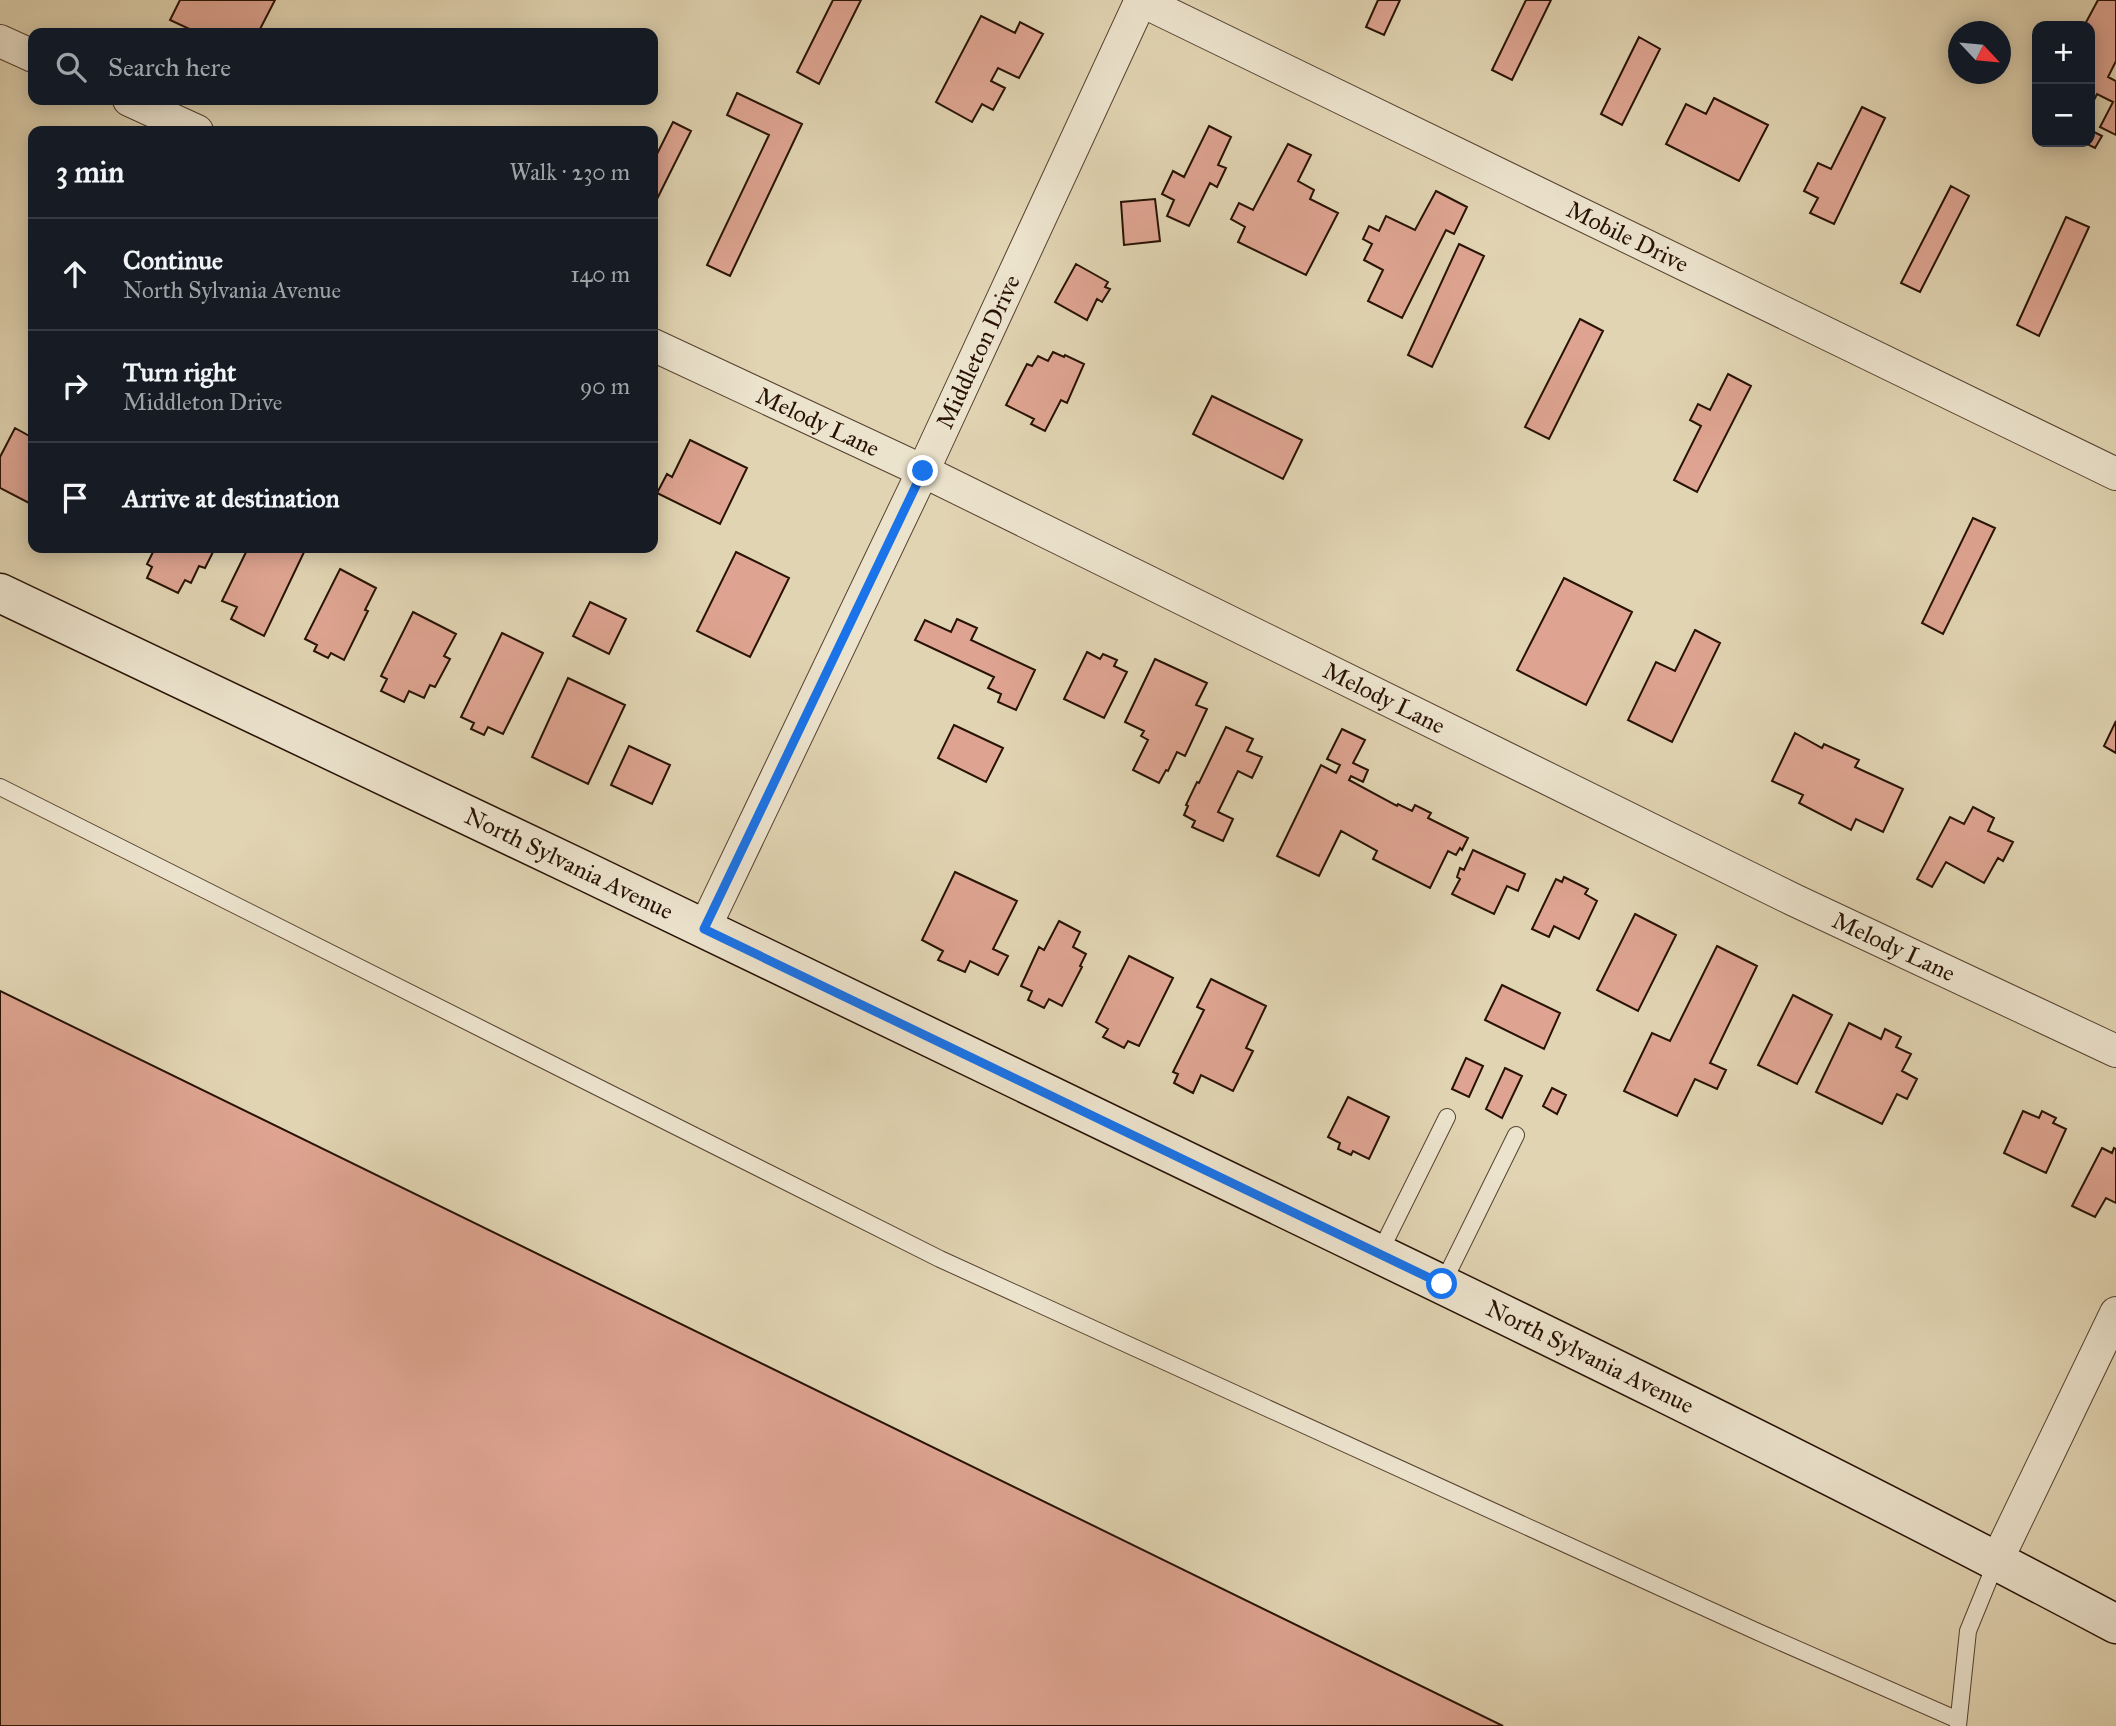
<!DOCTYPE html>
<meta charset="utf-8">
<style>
:root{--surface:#171b24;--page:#20242c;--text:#f1f3f6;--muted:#9ea1a6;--line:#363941}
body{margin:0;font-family:"IM FELL Great Primer",serif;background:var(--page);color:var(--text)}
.controls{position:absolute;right:21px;top:21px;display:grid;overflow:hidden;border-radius:14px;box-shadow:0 4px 18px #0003}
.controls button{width:63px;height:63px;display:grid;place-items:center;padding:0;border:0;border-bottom:2px solid var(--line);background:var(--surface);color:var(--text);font:35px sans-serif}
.compass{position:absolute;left:1948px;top:21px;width:63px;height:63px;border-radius:50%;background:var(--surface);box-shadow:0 4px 18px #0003;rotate:116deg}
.stop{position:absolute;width:21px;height:21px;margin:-16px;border:5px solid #1a73e8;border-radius:50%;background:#fff}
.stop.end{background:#1a73e8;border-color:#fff;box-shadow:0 2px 7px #0008}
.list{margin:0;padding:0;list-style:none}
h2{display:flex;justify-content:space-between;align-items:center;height:91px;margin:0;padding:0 28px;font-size:30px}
h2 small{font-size:23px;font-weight:400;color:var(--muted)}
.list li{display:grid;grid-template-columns:46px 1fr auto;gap:21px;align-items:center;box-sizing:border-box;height:112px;padding:0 28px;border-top:2px solid var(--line)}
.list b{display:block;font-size:26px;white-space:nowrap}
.list p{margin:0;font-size:23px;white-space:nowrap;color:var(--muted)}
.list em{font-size:23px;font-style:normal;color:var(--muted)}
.icon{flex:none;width:38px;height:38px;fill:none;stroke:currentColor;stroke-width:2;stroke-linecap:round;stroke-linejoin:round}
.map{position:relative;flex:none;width:2116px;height:1726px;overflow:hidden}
.search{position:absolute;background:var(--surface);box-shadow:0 4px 18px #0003;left:28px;top:28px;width:630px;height:77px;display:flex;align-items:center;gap:18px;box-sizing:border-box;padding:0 24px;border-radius:14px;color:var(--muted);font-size:26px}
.panel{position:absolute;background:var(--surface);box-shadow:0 4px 18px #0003;left:28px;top:126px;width:630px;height:427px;border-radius:14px}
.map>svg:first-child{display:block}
.building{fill:#dea491;stroke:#281204;stroke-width:2}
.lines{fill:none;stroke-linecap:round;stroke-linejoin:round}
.lane-casing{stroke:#564230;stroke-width:18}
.street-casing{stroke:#564230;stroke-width:34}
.secondary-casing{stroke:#281204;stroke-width:41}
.lane{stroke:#ece3cd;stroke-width:16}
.street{stroke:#ece3cd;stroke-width:32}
.secondary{stroke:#ece3cd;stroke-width:38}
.route{stroke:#1a73e8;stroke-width:9}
.labels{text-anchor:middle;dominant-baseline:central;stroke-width:5;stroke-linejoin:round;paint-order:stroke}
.street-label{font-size:24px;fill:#281204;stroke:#ece3cd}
</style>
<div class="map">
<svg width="2116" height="1726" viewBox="0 0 2116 1726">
<rect width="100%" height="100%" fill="#e1d4b2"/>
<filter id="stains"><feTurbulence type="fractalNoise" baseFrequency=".00286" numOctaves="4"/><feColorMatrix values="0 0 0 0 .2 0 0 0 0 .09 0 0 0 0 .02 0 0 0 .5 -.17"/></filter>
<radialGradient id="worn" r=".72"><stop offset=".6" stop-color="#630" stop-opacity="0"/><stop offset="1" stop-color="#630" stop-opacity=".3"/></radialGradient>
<!-- building -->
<path class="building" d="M180 0H275L258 33H241L235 30 233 33H198L170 20Z
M833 0H861L819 84 797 72Z
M1378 0H1400L1384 35 1366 27Z
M1526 0H1551L1512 80 1492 70Z
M2098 0H2116V61L2108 77 2116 81V135L2100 127 2113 102 2097 94 2090 108V26H2084Z
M981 16 1015 33 1020 22 1043 34 1019 78 998 68 991 81 1005 88 993 110 982 104 972 122 936 102Z
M1639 37 1660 49 1622 125 1601 114Z
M737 93 802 124 730 276 707 265 769 135 727 115Z
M1714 98 1768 125 1739 181 1666 144 1686 104 1706 114Z
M1862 107 1885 118 1834 224 1810 213 1818 198 1804 191 1818 163 1831 169Z
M673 122 691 131 653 207V162Z
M1209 126 1231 137 1218 165 1226 168 1217 187 1210 183 1189 226 1167 216 1174 200 1162 194 1173 171 1184 177Z
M2090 130 2102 136 2095 148 2083 142H2090Z
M1288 144 1311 155 1298 181 1314 190 1310 199 1338 213 1306 275 1238 242 1245 227 1231 219 1239 203 1253 210Z
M1951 186 1969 196 1920 292 1901 283Z
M1436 191 1467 207 1454 234 1446 230 1402 318 1368 301 1383 270 1364 260 1372 244 1363 239 1369 226 1379 231 1386 216 1415 230Z
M1155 199 1160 241 1124 245 1121 202Z
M2066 217 2089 227 2039 336 2017 325Z
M1459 244 1484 256 1432 367 1408 355Z
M1076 264 1108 282 1105 287 1110 289 1102 302 1097 299 1087 320 1055 302Z
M1580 319 1603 331 1549 439 1525 427Z
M1053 352 1064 357 1065 355 1084 364 1067 403 1061 400 1045 431 1031 424 1034 419 1006 405 1027 364 1032 366 1038 356 1048 361Z
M1728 374 1751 386 1697 492 1674 480 1701 426 1690 420 1698 404 1710 410Z
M1212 396 1302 440 1283 479 1193 434Z
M15 428 33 438V505L0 488V457Z
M690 440 747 468 720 524 657 493 667 474 672 477Z
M1973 518 1995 528 1943 634 1922 623Z
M155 548H215L205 568 199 566 191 583 185 580 178 593 147 578 152 567 147 564Z
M248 548H306L264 636 231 619 237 607 222 601Z
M736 552 789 578 750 657 697 631Z
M340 569 376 588 365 610 368 611 344 660 331 653 328 658 314 651 317 645 305 639Z
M1564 578 1632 612 1586 705 1517 670Z
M590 602 626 619 609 654 573 636Z
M413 612 456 634 444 656 450 659 435 687 430 685 424 698 409 691 404 702 381 691 387 679 381 676Z
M957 619 977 628 971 640 1035 670 1016 710 998 702 1001 694 988 688 994 677 915 640 925 620 951 632Z
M1695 630 1720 643 1672 742 1628 720 1656 662 1675 671Z
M502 633 543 653 503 734 488 727 484 735 471 729 474 723 461 717Z
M1087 652 1100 659 1103 654 1117 660 1114 666 1127 672 1104 718 1064 699Z
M1155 659 1207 683 1196 705 1207 709 1185 756 1177 752 1168 771 1166 770 1159 783 1133 770 1148 740 1141 736 1144 731 1125 722Z
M568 678 625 705 588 784 532 757Z
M2116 721V753L2104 746Z
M954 725 1003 748 986 782 938 758Z
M1226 727 1253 739 1247 751 1262 757 1252 778 1238 771 1218 812 1233 819 1223 841 1192 827 1195 821 1184 815 1188 806 1186 805 1197 782 1199 783Z
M1342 729 1365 740 1353 763 1368 770 1363 782 1351 776 1349 780 1397 806 1398 804 1412 811 1415 805 1431 813 1428 818 1468 838 1462 850 1460 848 1456 855 1448 851 1430 888 1373 859 1377 851 1341 831 1319 876 1277 856 1321 765 1336 773 1340 765 1327 759Z
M1795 733 1822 748 1824 744 1859 760 1855 767 1903 789 1883 832 1856 819 1851 830 1799 803 1803 795 1772 781Z
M629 746 670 765 652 804 611 785Z
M1973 807 1994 818 1988 831 2013 842 2003 861 1998 858 1984 883 1946 862 1932 887 1917 879 1950 817 1964 824Z
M1473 850 1525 874 1518 891 1507 886 1494 914 1452 894 1460 879 1457 877 1460 868 1464 870Z
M955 872 1017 901 993 949 1008 956 998 975 970 961 965 972 938 960 943 951 922 940Z
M1564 877 1588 889 1585 894 1597 901 1579 939 1554 926 1549 937 1532 929 1556 879 1562 882Z
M1635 914 1676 935 1638 1011 1597 990Z
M1059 921 1080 932 1073 947 1086 954 1080 966 1082 967 1062 1006 1049 999 1044 1008 1028 1000 1032 991 1021 986 1039 947 1044 950Z
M1717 946 1757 966 1710 1063 1726 1070 1717 1089 1695 1079 1677 1116 1624 1091 1652 1033 1670 1041Z
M1129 956 1173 978 1139 1046 1128 1041 1124 1048 1103 1037 1108 1029 1096 1022Z
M1211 979 1266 1006 1246 1048 1253 1051 1233 1091 1201 1075 1193 1093 1174 1083 1178 1074 1173 1072 1204 1010 1197 1007Z
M1502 985 1560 1013 1544 1049 1485 1020Z
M0 991 1503 1726H0Z
M1793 995 1832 1015 1797 1084 1758 1065Z
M1849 1023 1881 1039 1885 1029 1901 1037 1896 1047 1911 1054 1902 1071 1917 1079 1907 1099 1897 1094 1882 1124 1816 1092Z
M1466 1058 1483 1066 1469 1097 1452 1089Z
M1505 1068 1522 1076 1502 1118 1486 1109Z
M1552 1088 1566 1095 1557 1114 1543 1106Z
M1348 1097 1389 1117 1369 1159 1353 1151 1351 1155 1338 1149 1340 1143 1328 1137Z
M2023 1111 2039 1118 2042 1111 2056 1118 2053 1123 2066 1129 2046 1173 2004 1153Z
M2102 1148 2112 1153 2114 1148 2116 1149V1203L2106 1198 2095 1217 2072 1206Z"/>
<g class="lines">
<defs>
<path id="lane" d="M0 787 940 1259 1758 1632 1958 1720
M1379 1254 1447 1117
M1442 1285 1516 1135
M1958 1726 1968 1631 1997 1560"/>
<g id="street">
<path id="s1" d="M1140 0 2116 474"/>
<path d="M0 41 33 56"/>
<path d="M129 100 197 131"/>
<path id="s2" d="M653 345 923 471 1794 900 2116 1051"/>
<path id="s3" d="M704 929 923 471 1141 0"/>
<path d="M1997 1560 2116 1313"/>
</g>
<g id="secondary">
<path id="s4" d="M0 593C375 769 747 949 1120 1129 1454 1290 1789 1450 2116 1624"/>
</g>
</defs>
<!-- lane casing -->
<use href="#lane" class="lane-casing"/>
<!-- street casing -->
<use href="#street" class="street-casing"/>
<!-- secondary casing -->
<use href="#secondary" class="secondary-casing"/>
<!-- lane -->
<use href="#lane" class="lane"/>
<!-- street -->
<use href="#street" class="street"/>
<!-- secondary -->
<use href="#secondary" class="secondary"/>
</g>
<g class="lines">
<!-- route -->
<path class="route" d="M923 471 704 929 1442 1284"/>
</g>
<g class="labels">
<!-- street labels -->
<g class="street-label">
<text stroke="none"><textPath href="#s1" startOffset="542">Mobile Drive</textPath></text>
<text stroke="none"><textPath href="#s3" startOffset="639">Middleton Drive</textPath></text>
<text stroke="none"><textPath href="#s2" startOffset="182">Melody Lane</textPath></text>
<text stroke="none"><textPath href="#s2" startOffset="812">Melody Lane</textPath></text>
<text stroke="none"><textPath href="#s4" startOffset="630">North Sylvania Avenue</textPath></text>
<text stroke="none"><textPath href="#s2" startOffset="1379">Melody Lane</textPath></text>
<text stroke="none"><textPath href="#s4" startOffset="1764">North Sylvania Avenue</textPath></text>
</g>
</g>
<rect width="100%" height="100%" filter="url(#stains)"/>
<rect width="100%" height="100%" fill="url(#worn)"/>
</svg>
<div class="controls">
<button>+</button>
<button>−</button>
</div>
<svg class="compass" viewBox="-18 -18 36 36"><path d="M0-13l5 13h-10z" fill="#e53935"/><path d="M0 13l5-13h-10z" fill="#9ea1a6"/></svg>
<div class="stop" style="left:1442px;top:1284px"></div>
<div class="stop end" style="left:923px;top:471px"></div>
<div class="search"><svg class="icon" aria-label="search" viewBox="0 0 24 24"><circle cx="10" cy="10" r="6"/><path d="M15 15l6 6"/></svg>Search here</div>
<section class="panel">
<h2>3 min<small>Walk · 230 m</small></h2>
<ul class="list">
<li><svg class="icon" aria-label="ahead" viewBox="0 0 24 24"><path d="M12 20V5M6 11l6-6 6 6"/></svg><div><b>Continue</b><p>North Sylvania Avenue</p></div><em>140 m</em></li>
<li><svg class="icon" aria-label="right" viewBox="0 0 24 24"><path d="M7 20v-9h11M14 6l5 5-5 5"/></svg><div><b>Turn right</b><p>Middleton Drive</p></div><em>90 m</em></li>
<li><svg class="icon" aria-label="arrive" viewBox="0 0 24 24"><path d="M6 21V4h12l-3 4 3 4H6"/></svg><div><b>Arrive at destination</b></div></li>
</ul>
</section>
</div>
